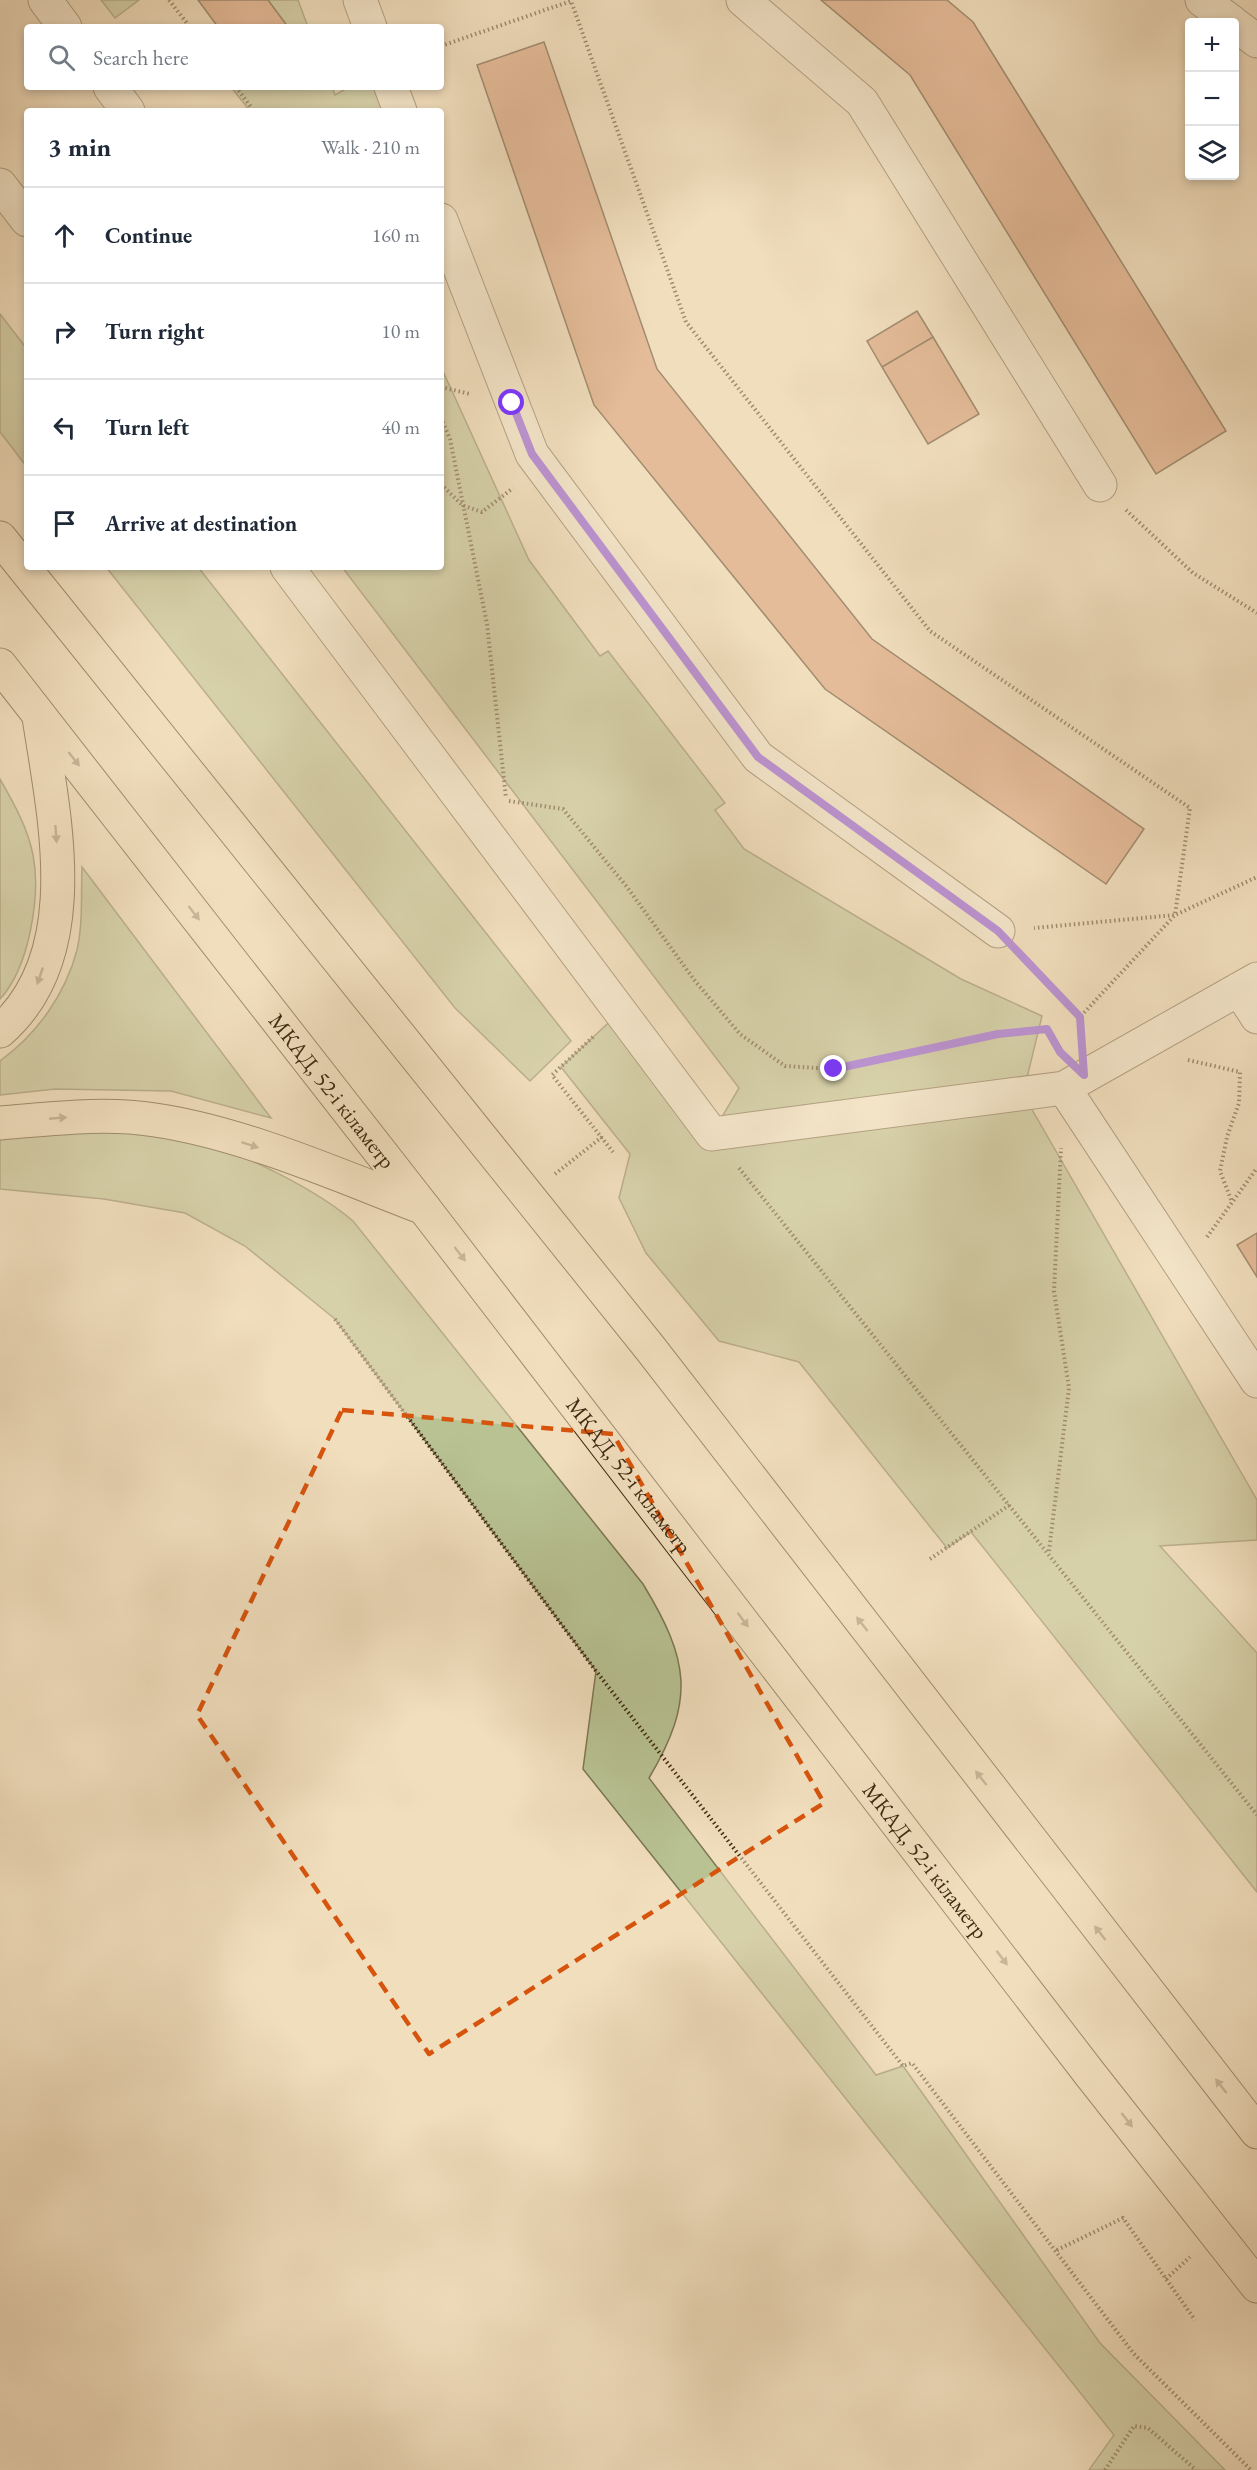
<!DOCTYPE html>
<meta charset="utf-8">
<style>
:root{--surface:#fff;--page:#f2f2f3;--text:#1f2937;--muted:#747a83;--line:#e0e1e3}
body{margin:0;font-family:"EB Garamond",serif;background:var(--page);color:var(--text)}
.controls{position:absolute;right:18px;top:18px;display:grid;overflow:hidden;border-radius:6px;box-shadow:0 3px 9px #0003}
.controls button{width:54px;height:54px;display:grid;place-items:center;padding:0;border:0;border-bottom:2px solid var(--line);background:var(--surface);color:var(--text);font:30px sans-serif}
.stop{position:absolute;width:18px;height:18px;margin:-14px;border:4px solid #7c3aed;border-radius:50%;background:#fff}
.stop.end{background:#7c3aed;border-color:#fff;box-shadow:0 2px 6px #0008}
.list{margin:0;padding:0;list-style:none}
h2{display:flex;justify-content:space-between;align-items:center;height:78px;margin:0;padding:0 24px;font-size:26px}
h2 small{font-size:20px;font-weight:400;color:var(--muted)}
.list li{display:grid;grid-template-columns:39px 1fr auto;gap:18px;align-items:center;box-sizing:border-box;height:96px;padding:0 24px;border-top:2px solid var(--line)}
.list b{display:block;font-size:22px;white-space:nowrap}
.list em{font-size:20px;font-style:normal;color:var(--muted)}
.icon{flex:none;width:33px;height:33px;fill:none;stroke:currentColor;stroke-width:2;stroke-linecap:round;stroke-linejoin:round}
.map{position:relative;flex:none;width:1257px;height:2470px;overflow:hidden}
.search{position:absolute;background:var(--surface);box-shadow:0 3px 9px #0003;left:24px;top:24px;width:420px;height:66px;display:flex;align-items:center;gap:15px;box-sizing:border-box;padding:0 21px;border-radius:6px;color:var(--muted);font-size:22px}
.panel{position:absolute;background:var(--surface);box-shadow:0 3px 9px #0003;left:24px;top:108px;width:420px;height:462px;border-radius:6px}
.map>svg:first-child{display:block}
.green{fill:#b8c293;stroke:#7c7652;stroke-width:1.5}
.building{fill:#d8926d;stroke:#412a12;stroke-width:1.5}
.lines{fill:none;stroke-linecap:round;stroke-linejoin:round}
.minor-casing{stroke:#6d573d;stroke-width:35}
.highway-casing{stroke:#412a12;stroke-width:35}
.path{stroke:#412a12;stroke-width:4;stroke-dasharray:1.5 3;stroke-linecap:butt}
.minor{stroke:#f6ead4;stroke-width:33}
.highway{stroke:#f1debd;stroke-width:33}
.oneway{fill:#998468}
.route{stroke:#7c3aed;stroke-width:8}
.marked{fill:none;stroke:#d7540d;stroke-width:4.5;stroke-dasharray:12 8;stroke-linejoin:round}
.labels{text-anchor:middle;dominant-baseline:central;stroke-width:4.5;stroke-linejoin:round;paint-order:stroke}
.street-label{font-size:22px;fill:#412a12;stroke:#f6ead4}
</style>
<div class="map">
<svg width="1257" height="2470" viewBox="0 0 1257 2470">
<rect width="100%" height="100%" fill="#f1debd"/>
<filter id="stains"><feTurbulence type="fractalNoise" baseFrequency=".00333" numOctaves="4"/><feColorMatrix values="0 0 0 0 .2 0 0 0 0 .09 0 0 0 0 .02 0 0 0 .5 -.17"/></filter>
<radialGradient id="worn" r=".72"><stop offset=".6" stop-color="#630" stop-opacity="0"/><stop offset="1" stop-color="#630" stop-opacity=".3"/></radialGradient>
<!-- green -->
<path class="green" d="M101 0H139L115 18Z
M268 0H298L308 27H288Z
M231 87H332L335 95 349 87H375L384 111H250Z
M0 314 27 349V467L0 432Z
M441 367 529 560 600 656 608 651 725 803 715 810 744 849 961 979 1042 1016 1023 1094 1257 1500V1540L1160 1546 1257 1653V1892L971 1532 947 1548 799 1362 719 1341 646 1253 619 1198 630 1154 561 1067 620 1012 712 1134 739 1088 342 567H441Z
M106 567H198L571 1041 530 1081 455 1008Z
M0 779C13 802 28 828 33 855 41 896 29 968 0 999Z
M82 867 271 1118 171 1091 55 1089 0 1095V1061C37 1034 65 995 77 950 83 924 81 894 82 867Z
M101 1128C134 1133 169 1135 202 1143 246 1154 318 1191 353 1221L643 1584C689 1660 696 1699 649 1778L876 2075 903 2066 1100 2343 1225 2470H1089L1114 2435 583 1769 596 1671 335 1319 245 1246 185 1213 104 1199 0 1189V1135Z"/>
<!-- building -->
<path class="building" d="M198 0H268L288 27H218Z
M821 0H947L973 22 1226 431 1156 474 910 75Z
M544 42 657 369 872 639 1144 829 1106 884 825 689 594 405 477 65Z
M917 311 933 337 882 367 867 341Z
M933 337 979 414 928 444 882 367Z
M1257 1233V1277L1237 1245Z"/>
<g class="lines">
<defs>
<path id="minor" d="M45 0 65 27
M360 0 370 27
M743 0 862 102 1100 485
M1202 0 1232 22
M1234 24 1257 41
M110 87 128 111
M391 87 400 111
M0 185 27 220
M441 220 532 454 758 757 998 931
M287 567 712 1134 1064 1088 1257 979
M1239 989 1257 1017
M1064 1088 1257 1381"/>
<g id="highway">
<path d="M0 538 650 1348 1257 2132"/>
<path id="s1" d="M0 665 424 1208 1090 2074 1257 2286"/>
<path d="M0 1031C87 955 54 817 39 717"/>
<path d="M0 1123C51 1119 104 1112 155 1120 244 1133 340 1176 424 1208"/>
</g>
</defs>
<!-- minor casing -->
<use href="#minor" class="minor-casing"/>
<!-- highway casing -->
<use href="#highway" class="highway-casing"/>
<!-- path -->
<path class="path" d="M169 0 190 27
M441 46 571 1 686 322 930 631 1190 808 1175 915 1034 928
M236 87 254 111
M441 387 470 394
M441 418 450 439 487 624 506 798
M441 484 462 505 482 512 513 488
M1126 510 1193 573 1257 613
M509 801 563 809 627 887 695 981 740 1034 785 1066 834 1069 998 1034 1047 1029 1058 1049
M1021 955 1080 1017
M593 1037 552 1075 613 1152
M1082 1038 1080 1017 1175 915 1257 877
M1188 1060 1240 1072 1239 1103 1227 1137 1220 1171 1232 1202
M739 1168 1257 1815
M555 1174 602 1137
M1207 1237 1257 1168
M335 1319 596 1671 903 2066 912 2063 1134 2354 1251 2470
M1049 1551 1069 1388 1054 1291 1061 1148
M930 1559 1011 1504
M1057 2250 1123 2218 1195 2320
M1166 2279 1190 2257
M1105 2470 1134 2426 1148 2428 1196 2470"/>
<!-- minor -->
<use href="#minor" class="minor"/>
<!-- highway -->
<use href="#highway" class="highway"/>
</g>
<!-- one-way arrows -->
<defs><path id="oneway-solid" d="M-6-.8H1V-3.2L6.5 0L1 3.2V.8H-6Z" transform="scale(1.5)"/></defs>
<g class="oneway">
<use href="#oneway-solid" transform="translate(74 759) rotate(52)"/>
<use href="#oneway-solid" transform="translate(56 834) rotate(86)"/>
<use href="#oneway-solid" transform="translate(194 913) rotate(52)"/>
<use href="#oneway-solid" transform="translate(40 976) rotate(109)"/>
<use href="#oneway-solid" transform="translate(58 1118) rotate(-5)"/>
<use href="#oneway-solid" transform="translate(250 1145) rotate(18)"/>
<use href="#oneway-solid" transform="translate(460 1254) rotate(52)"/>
<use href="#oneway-solid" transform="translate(743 1620) rotate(53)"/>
<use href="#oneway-solid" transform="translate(862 1624) rotate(-128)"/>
<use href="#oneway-solid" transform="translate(981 1778) rotate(-128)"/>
<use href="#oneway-solid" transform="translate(1100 1933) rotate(-128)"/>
<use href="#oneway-solid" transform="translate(1002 1958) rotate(53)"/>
<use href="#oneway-solid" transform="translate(1221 2086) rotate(-128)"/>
<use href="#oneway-solid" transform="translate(1127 2120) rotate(52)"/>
</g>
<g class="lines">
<!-- route -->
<path class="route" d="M512 403 532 454 758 757 998 931 1080 1017 1084 1075 1060 1052 1047 1029 998 1034 834 1069"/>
</g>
<!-- marked area -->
<path d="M0 0H1257V2470H0ZM342 1410 613 1434 824 1803 429 2054 197 1715Z" fill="#f1debd" fill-opacity=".55" fill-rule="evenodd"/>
<path class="marked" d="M342 1410 613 1434 824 1803 429 2054 197 1715Z"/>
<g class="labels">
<!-- street labels -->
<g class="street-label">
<text stroke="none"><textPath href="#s1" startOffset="540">МКАД, 52-і кіламетр</textPath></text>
<text stroke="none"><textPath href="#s1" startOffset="1026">МКАД, 52-і кіламетр</textPath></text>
<text stroke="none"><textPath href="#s1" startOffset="1512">МКАД, 52-і кіламетр</textPath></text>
</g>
</g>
<rect width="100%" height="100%" filter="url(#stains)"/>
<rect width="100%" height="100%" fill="url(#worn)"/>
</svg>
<div class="controls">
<button>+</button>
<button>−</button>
<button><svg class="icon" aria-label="layers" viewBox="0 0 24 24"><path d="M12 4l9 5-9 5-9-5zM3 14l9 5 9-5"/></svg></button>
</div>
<div class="stop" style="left:512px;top:403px"></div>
<div class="stop end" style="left:834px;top:1069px"></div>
<div class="search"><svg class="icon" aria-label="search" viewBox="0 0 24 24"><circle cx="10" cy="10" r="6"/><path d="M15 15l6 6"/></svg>Search here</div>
<section class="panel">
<h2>3 min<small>Walk · 210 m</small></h2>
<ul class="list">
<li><svg class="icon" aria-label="ahead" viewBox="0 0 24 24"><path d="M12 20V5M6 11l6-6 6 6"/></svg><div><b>Continue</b></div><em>160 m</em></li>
<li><svg class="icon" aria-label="right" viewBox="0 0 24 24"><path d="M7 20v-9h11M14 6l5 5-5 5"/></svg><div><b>Turn right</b></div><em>10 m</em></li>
<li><svg class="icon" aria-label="left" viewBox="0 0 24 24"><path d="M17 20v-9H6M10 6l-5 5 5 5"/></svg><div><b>Turn left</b></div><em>40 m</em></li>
<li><svg class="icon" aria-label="arrive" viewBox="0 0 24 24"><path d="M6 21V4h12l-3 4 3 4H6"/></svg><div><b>Arrive at destination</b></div></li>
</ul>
</section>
</div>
